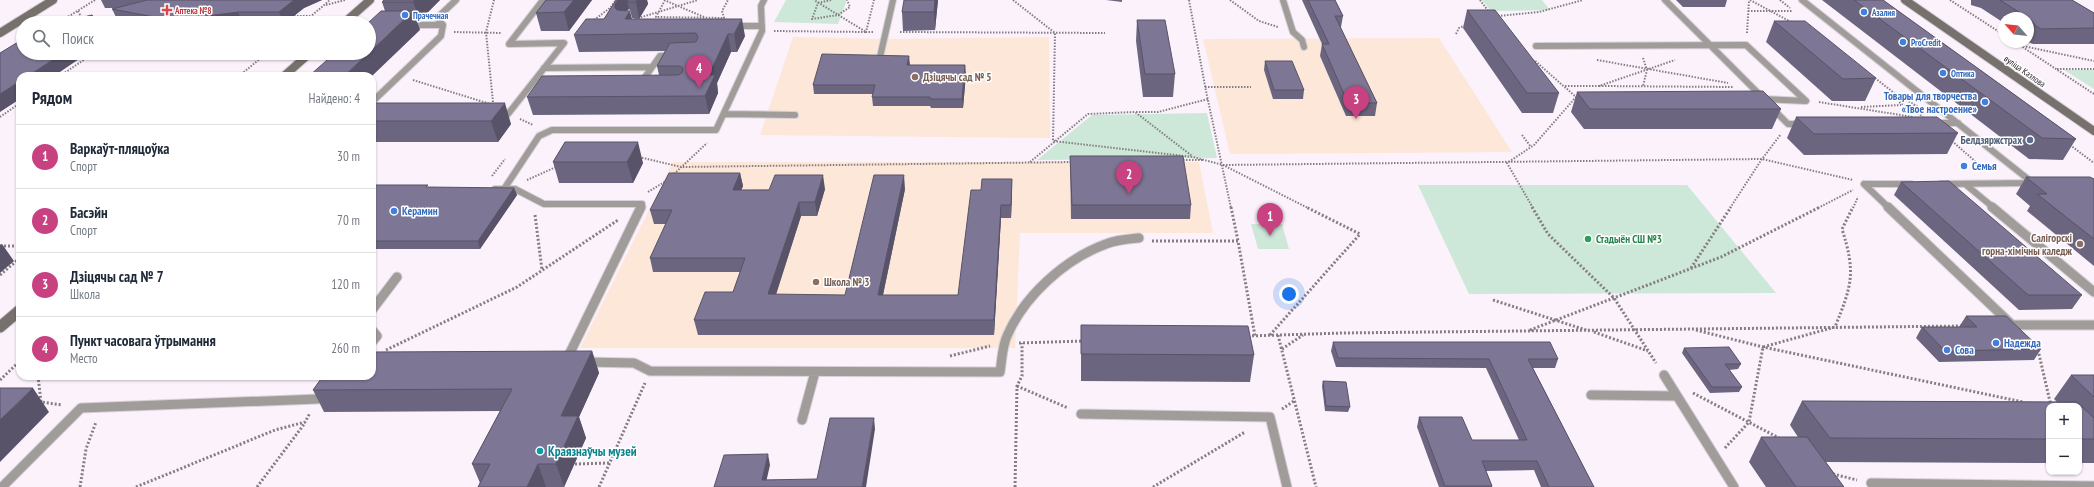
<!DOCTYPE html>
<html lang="ru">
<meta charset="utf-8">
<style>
:root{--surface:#fff;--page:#f2f2f3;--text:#1f2937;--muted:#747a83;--line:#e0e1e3;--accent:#c84180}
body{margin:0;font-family:"PT Sans Narrow",sans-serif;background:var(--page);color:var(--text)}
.controls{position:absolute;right:12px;bottom:12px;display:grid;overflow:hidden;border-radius:8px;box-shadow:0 1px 3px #0004}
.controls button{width:36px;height:36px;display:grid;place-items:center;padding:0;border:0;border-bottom:1px solid var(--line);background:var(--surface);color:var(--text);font:20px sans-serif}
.compass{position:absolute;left:1998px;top:12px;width:36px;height:36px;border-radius:50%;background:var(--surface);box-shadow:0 1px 3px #0004;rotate:297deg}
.you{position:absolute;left:1289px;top:294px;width:14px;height:14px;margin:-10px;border:3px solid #fff;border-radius:50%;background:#1a73e8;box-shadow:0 0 0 6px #1a73e833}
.badge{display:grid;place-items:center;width:26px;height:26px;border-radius:50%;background:var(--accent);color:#fff;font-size:13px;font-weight:700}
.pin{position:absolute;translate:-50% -33px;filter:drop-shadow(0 1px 2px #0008)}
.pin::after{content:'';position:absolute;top:21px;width:14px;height:12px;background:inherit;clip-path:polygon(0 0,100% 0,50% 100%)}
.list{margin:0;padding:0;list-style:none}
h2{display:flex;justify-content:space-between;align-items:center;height:52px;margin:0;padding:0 16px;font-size:17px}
h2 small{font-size:13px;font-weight:400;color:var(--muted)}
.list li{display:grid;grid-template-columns:26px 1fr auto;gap:12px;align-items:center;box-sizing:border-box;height:64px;padding:0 16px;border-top:1px solid var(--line)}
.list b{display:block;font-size:15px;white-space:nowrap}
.list p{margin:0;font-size:13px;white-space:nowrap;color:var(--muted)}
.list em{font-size:13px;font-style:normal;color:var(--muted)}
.icon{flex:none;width:22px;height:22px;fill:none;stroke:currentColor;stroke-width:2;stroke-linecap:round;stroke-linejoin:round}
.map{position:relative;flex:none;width:2094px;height:487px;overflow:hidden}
.search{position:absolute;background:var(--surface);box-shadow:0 1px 3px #0004;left:16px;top:16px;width:360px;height:44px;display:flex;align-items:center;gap:10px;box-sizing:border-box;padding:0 14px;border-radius:22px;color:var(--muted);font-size:15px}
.panel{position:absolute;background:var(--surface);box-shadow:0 1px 3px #0004;left:16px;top:72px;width:360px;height:308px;border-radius:12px}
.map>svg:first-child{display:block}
.education{fill:#fce7d9}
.green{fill:#cde8d8}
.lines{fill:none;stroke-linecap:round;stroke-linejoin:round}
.lane-far1-casing{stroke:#d8d0d8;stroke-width:8}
.lane-casing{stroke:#d8d0d8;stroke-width:11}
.secondary-far1-casing{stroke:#d8d0d8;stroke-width:10}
.secondary-casing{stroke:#d8d0d8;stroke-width:13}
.path-far1{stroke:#847e84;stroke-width:2;stroke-dasharray:1.5 1.5;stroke-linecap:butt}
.path{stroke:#847e84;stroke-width:3;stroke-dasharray:2 2;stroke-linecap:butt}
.lane-far1{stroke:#a09c99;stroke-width:6}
.lane{stroke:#a09c99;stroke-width:9}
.secondary-far1{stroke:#77716d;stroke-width:8}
.secondary{stroke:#77716d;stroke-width:11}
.wall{fill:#6c6580}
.shaded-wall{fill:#585368}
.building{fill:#7e7695;stroke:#585368}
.health-dot{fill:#e0444e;stroke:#fff;stroke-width:1.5}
.shop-dot{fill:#3f7fe0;stroke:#fff;stroke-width:1.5}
.education-dot{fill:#8d6e63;stroke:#fff;stroke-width:1.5}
.service-dot{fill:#5c6f8a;stroke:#fff;stroke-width:1.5}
.leisure-dot{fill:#2e9e5b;stroke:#fff;stroke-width:1.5}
.culture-dot{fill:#0f9aa8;stroke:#fff;stroke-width:1.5}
.labels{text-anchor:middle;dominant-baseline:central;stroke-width:3;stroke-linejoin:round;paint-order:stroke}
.far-health-label{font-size:9px;font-weight:bold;fill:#be3a42;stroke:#fff;text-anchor:start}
.far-shop-label{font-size:9px;font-weight:bold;fill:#366cbe;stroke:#fff;text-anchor:start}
.far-street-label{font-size:9px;fill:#211e21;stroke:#fff}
.education-label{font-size:11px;font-weight:bold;fill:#785e54;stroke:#fff;text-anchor:start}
.shop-label{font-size:11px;font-weight:bold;fill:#366cbe;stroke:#fff;text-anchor:start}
.service-label{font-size:11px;font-weight:bold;fill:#4e5e75;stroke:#fff;text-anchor:end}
.leisure-label{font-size:11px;font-weight:bold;fill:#27864d;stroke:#fff;text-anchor:start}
.near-culture-label{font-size:13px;font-weight:bold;fill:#0d838f;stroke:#fff;text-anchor:start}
</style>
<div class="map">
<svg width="2094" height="487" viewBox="0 0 2094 487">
<rect width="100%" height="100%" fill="#fbf2fb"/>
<!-- education -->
<path class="education" d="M793 37 885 39 1049 37 1050 138 760 135Z
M1439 38 1512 152 1230 154 1203 39Z
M673 162H1199L1213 233H1020L1015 348H580Z"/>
<!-- green -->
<path class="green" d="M786 0H847L838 24 774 22Z
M1482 0H1542L1550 10 1491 11Z
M2064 70H2094V89Z
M1207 113 1217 158 1037 160 1092 115Z
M1418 185H1687L1776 293 1469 294Z
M1251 224H1282L1289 249H1258Z"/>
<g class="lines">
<defs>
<path id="lane-far1" d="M1283 0 1293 32 1302 40 1304 47
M1665 0 1763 98
M1802 0 2033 183
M408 25H443
M733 26H762
M1536 46 1746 45 1806 101 1761 99
M880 57 893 0
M544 68 651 67
M640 84 660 56 673 55
M372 102 441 36 443 25 437 18 456 0
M1771 107 1788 124H1804
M498 114H508L564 43 509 44 543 0
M724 114 795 115
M1934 123H1958
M1864 184 1889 208
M1864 184H1911
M1941 184 2031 183
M1965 184 1994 208
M495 189H504L539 136 552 130H716L762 31 761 6 764 0
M505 189H515L544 204H642L640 208"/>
<path id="lane" d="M1888 207 2010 323
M1992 207 2094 292
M372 310 397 277
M2012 325H2094
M372 330 377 336 372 342
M566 361 641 207
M585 362 634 363 650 371 1000 372C1002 360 1002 347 1007 336 1024 296 1065 259 1106 244 1116 240 1128 239 1139 238
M1664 375 1734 487
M1591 395 1677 396
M1081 414 1270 417 1287 487
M802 420 815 372
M1871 483 2094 486
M2 487 81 408 318 399"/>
<path id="secondary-far1" d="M1905 0 2094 131
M344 23 370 0
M0 33 53 0
M284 76 310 53"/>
<path id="secondary" d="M0 327 20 310"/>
</defs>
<!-- lane-far1 casing -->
<use href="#lane-far1" class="lane-far1-casing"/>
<!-- lane casing -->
<use href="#lane" class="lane-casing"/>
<!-- secondary-far1 casing -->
<use href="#secondary-far1" class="secondary-far1-casing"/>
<!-- secondary casing -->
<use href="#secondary" class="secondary-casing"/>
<!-- path-far1 -->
<path class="path-far1" d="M664 0 704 17
M665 0 656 17 724 18 722 11 728 0
M831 0 818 3 812 19 838 15 850 7 847 0
M1013 0 1055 33 1053 141 1193 157 1223 165 1308 208
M1189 0 1206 91 1231 208
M1230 0 1259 21 1278 27
M1480 0 1489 12
M1750 0 1791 22
M1780 0 1790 8
M1950 0 2004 35
M326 5 345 0
M78 11 83 20
M1748 11H1793
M294 16H310
M1498 16 1539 12 1583 0
M635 19 698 0
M594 20 610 8 616 0
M95 22 106 23
M58 23 95 0
M303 23 330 0
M774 31 866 32 814 0
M454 32 501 33
M873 32H866L874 0
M900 32 1105 33
M1747 33 1749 0
M1456 34 1459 28 1466 25
M2015 42 2094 94
M2023 46 2094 61
M1643 58 1647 70 1643 86
M1597 60 1728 83
M2057 69H2094
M60 76 94 53
M239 76 267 53
M1875 78 1903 100
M413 80 490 104
M1565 86H1599L1675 60
M1599 86 1733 87
M1205 87H1251
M1906 100 1917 106H1906L1899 102Z
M493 102 486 32 494 0
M1819 102 1913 117
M1861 107 1901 105
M1911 107 1923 117
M1136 112H1158L1208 99
M0 117 20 103
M520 119 533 125
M1522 135 1531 147
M1952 141 1985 170
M2070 145 2094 163
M639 157 681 167 1073 162
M1180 160H1204
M1030 162 1088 114 1135 112 1192 156
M1223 165 1762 159 1853 180
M674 174 707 143
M492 176 505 159
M527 180 556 167
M648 192 666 181
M1533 208 1507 163 1534 145 1576 97 1534 60
M1730 208 1762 159 1781 134
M1818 208 1853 190
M1853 208 1858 197"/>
<!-- path -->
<path class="path" d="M1231 207 1238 241
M1532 207 1548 234 1614 298 1656 363
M535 215 542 270
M1152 241H1238L1255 336
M0 246H20
M1691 268 1731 207
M0 275 20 258
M1493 300 1589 331
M1530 330 1721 257 1820 207
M1696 330 1763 347 2023 402
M1594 332 1648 351
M1270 335 1360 234 1306 207
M1278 335 1316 487
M1248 336 1342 333 1963 326
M1019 343 1083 341
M1282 349 1303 335
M386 350 517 287 618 220
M2038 350 2051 406
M950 356 990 346
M38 376 41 402 62 405
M0 380 20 361
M1017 386 1068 408
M1693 393 1779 438
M1282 409 1294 401
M1725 448 1749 422 1763 347 1835 327C1852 285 1856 273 1842 229L1853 207
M575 464 609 463
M1833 474 1857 480
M80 487 86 449 96 422
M136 487 275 430 305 422 310 413
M257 487 305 423
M599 487 645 383
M1015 487 1017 386 1022 376V343
M1153 487 1245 432"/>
<!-- lane-far1 -->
<use href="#lane-far1" class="lane-far1"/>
<!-- lane -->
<use href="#lane" class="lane"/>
<!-- secondary-far1 -->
<use href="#secondary-far1" class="secondary-far1"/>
<!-- secondary -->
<use href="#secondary" class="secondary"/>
</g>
<!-- wall -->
<path class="wall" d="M101 0H322L304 8 285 23H129L118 21 112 9 118 8H105Z
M440 0 420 20H416L420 30 385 11 382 2Z
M546 0H592L569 31H541L536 13Z
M616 0H647L648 4 639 19 632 18 630 10 629 9 626 11 632 19 745 36 737 52H731L717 83 718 93 709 114 533 115 527 97 659 75 657 66 665 51 579 52 574 35 604 19Z
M938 0 935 30 903 31 902 12Z
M1106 0H1122V2Z
M1302 0H1335L1343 16 1341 27H1340L1377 103 1375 116H1346L1320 56 1322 44Z
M1676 0H1727L1725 7H1683Z
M1822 0H1883L2076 139 2063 160 2029 159Z
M1971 0H2072L2094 13V44H2033L2028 42V18H2004V23L1981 8 1971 5Z
M1467 10 1559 93 1553 113H1522L1463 28Z
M1137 20 1175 74 1173 97H1143L1136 41Z
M1774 21 1876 78 1865 101H1832L1766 42Z
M1265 61 1304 90 1303 99H1273L1264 70Z
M910 65 966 74 963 108H931L930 106H873L872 97 873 94H814L813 85Z
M1577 92 1781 109 1772 129H1584L1571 112Z
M372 103 511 124 498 142H372Z
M1796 117 1958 133 1947 154 1804 155 1787 138Z
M565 142 643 163 633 183H559L553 162Z
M1070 156 1191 205 1190 219H1071Z
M740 173 743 186 741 190 825 189 817 216H801L776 295H845L905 189 883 295H958L981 190 1012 179V193L1011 218H1001L994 335H698L694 320 733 292 740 272H653L650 258 666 224H654L650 210Z
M2026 177 2094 179V266L2027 211 2030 206 2016 194Z
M1901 182 2082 295 2072 309 2019 310 1894 195Z
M372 187 514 188 517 195 480 249H372Z
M1966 316 2041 349 2034 360 1939 362 1916 338 1922 327H1960H1959Z
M1081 325 1254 355 1250 382 1081 381Z
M1333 342 1558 359 1555 368H1533L1594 487H1541L1534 470 1486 471 1492 486V487H1439L1417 427 1419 417 1472 440H1519L1486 368 1336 367 1331 351Z
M1684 348 1741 364 1738 369 1729 370 1742 387 1739 392 1710 393 1682 353Z
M592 351 599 373 579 417 586 438 564 487H478L480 483 472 464 500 411 324 412 313 390Z
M2071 375H2094V463H2079V406H2049V463L1826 462 1844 487H1766L1749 462 1761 437H1798L1790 425 1802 401 2057 402 2054 399Z
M1323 381 1350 407 1348 412 1325 411 1322 386Z"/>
<!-- shaded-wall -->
<path class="shaded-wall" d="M294 0H322L304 8 285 23H284L279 12Z
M415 0H440L420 20 413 2Z
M574 0H592L569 31 564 12Z
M618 0H627L629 9 625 11 619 20 615 8V4Z
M637 0H647L648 4 639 19 636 2Z
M935 0H938L935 30 934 12Z
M413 11 420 30 372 76H344Z
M630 11 634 28 625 19Z
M238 12 243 23H194L192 18Z
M742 19 745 36 737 52 734 34Z
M728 34 731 52 717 83 718 93 709 114 705 96 709 75Z
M63 53H88L54 76H28Z
M909 56 910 65 908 74 907 65Z
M965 65 966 74 963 108 962 99Z
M20 81V99L0 112V94Z
M505 103 511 124 498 142 491 121Z
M638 142 643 163 633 183 627 162Z
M740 173 743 186 736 204 733 190Z
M823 175 825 189 817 216 815 202Z
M904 175 905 189 880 309 878 295Z
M1012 179V193L1011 218V205Z
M514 188 517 195 480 249 478 241Z
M799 202 801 216 771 309 768 294Z
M1001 205V218L994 335V320Z
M2 244 14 261 0 273V245Z
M592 351 599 373 579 417 586 438 564 487 556 464 561 416Z
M33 388 49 412 0 462V420Z
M874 418 875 429 866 487H862Z
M768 454 770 465 765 487 762 480Z
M538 464 546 487H527Z"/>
<!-- building -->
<path class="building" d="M147 0H294L279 12H238L192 18 154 17 112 9Z
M384 0H415L413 2H382Z
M546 0H574L564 12 536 13Z
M616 0H618L615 4V8L617 10 630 11 625 19H742L734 34H728L709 75H715L705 96 527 97 542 76 678 75 682 73 683 68 680 66H657L670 43 696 42 698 37 696 33 574 35 586 19H604Z
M628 0H637L636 2H628Z
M904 0H935L934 12H902Z
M1308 0H1335L1343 16H1335L1377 103H1348L1322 44H1329Z
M1854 0H1883L2076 139 2042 138Z
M2000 0H2072L2094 13V28L2041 29 2036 26 2030 19Z
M1467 10H1495L1559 93H1527Z
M381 11H413L369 53V23H368Z
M92 15 98 23H59Z
M1137 20H1165L1175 74H1145Z
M1774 21H1805L1876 78 1843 79Z
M23 39V53H63L28 76H20V81L0 94V53Z
M335 53H369L344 76H309Z
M822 54 909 56 907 65H965L962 99H930V97H872L875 85H813Z
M1265 61H1292L1304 90H1274Z
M1763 91 1781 109H1590L1577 92Z
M372 103H505L491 121H372Z
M1796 117H1937L1958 133 1814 134Z
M565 142H638L627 162H553Z
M1070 156H1183L1191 205H1072Z
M669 173H740L733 190H769L775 175H823L815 202H799L768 294 845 295 874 175H904L878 295H958L971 190H981L982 179H1012L1011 205H1001L994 320H694L705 292H733L745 258H650L672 210H650Z
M2026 177H2090L2094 179V239L2037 194H2047Z
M1949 181 2082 295H2028L1901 182Z
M374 185H428L426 187 514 188 478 241H372V187Z
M1966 316H2006L2041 349 1945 351 1922 327H1977Z
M1081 325 1248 326 1254 355 1081 354Z
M1333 342H1550L1558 359H1528L1594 487H1549L1537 461H1482L1492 486H1445L1419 417H1462L1472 440H1527L1489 359 1338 358Z
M1729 347 1741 364H1725L1742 387H1712L1684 348Z
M592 351 561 416H578L556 464H538L527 487H478L490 464H472L512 389 313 390 323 376H372V352Z
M2071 375H2094V397Z
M1323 381 1346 382 1350 407 1326 406Z
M0 388H33L0 420Z
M1802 401 2077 402 2094 418V439H2079V406H2049V439L1830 438Z
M830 418H874L862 487H714L724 455 768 454 762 480 817 479Z
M1761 437H1807L1844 487H1796Z"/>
<!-- markers -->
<path class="health-dot" d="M165 4h4v4h4v4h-4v4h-4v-4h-4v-4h4z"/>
<g class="shop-dot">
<circle cx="1864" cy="12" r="4"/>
<circle cx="405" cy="15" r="4"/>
<circle cx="1903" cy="42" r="4"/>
<circle cx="1943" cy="73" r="4"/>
<circle cx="1985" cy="102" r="4"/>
<circle cx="1964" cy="166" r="4"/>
<circle cx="394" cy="211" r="4"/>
<circle cx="1996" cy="343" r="4"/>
<circle cx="1947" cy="350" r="4"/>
</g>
<g class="education-dot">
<circle cx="915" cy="77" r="4"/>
<circle cx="2080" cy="244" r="4"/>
<circle cx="816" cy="282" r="4"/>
</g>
<circle class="service-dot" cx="2030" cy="140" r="4"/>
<circle class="leisure-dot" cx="1588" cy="239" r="4"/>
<circle class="culture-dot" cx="540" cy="451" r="4"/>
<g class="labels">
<!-- far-health labels -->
<g class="far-health-label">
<text x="175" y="10">Аптека №8</text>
</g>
<!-- far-shop labels -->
<g class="far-shop-label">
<text x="1872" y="12">Азалия</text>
<text x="413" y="15">Прачечная</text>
<text x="1911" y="42">ProCredit</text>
<text x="1951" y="73">Оптика</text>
</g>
<!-- far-street labels -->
<g class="far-street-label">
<text transform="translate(2025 71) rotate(35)">вуліца Казлова</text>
</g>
<!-- education labels -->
<g class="education-label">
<text x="923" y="77">Дзіцячы сад № 5</text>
<text x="2072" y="238" text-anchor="end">Салігорскі<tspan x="2072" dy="13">горна-хімічны каледж</tspan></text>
<text x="824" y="282">Школа № 3</text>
</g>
<!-- shop labels -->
<g class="shop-label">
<text x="1977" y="96" text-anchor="end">Товары для творчества<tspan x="1977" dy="13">«Твое настроение»</tspan></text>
<text x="1972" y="166">Семья</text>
<text x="402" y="211">Керамин</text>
<text x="2004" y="343">Надежда</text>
<text x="1955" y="350">Сова</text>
</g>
<!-- service labels -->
<g class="service-label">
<text x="2022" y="140">Белдзяржстрах</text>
</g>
<!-- leisure labels -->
<g class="leisure-label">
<text x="1596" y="239">Стадыён СШ №3</text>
</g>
<!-- near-culture labels -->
<g class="near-culture-label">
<text x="548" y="451">Краязнаўчы музей</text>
</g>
</g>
</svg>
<div class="controls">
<button>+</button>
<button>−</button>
</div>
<svg class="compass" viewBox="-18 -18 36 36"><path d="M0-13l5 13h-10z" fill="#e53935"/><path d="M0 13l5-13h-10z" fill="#747a83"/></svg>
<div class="you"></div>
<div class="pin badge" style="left:1270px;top:236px">1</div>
<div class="pin badge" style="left:1129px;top:194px">2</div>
<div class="pin badge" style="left:1356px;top:119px">3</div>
<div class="pin badge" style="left:699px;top:88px">4</div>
<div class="search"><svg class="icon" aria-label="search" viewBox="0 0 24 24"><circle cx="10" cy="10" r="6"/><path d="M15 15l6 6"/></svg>Поиск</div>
<section class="panel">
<h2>Рядом<small>Найдено: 4</small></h2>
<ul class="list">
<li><span class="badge">1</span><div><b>Варкаўт-пляцоўка</b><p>Спорт</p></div><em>30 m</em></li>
<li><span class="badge">2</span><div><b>Басэйн</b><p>Спорт</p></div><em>70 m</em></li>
<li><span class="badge">3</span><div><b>Дзіцячы сад № 7</b><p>Школа</p></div><em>120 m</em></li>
<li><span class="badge">4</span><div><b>Пункт часовага ўтрымання</b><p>Место</p></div><em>260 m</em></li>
</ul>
</section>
</div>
